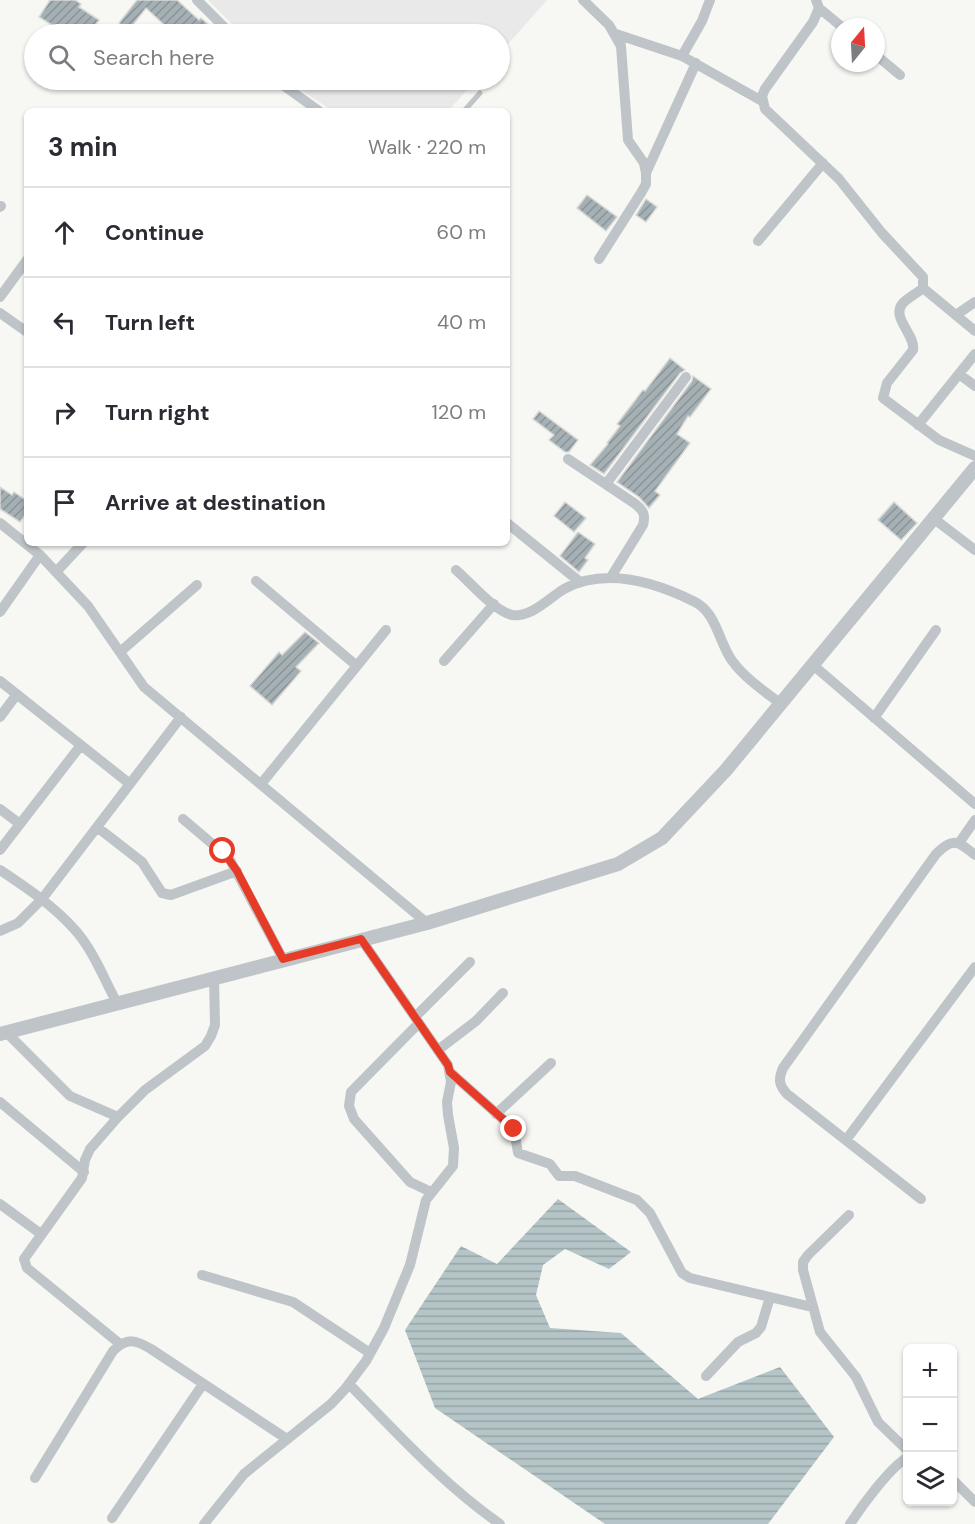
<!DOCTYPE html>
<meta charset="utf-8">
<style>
:root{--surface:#fff;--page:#f2f2f3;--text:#2b2b33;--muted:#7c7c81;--line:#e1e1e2}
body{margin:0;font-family:"DM Sans",sans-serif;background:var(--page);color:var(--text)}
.controls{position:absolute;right:18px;bottom:18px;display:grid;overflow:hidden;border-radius:9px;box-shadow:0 2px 4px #0004}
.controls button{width:54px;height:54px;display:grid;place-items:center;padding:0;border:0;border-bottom:2px solid var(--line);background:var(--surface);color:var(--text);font:30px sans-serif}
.compass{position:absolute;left:831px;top:18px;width:54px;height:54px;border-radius:50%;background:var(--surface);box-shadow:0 2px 4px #0004;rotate:18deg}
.stop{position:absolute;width:18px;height:18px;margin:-14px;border:4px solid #e63b26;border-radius:50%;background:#fff}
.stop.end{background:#e63b26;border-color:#fff;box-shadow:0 2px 6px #0008}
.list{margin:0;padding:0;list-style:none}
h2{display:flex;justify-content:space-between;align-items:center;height:78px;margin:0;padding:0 24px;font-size:26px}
h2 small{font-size:20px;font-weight:400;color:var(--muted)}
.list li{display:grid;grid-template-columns:39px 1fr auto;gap:18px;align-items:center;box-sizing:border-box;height:90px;padding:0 24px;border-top:2px solid var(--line)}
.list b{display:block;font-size:22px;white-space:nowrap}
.list em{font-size:20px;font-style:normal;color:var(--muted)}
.icon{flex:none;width:33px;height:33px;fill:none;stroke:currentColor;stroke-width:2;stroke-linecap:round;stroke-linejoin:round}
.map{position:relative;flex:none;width:975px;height:1524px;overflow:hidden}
.search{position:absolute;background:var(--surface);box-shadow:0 2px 4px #0004;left:24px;top:24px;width:486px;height:66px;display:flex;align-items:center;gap:15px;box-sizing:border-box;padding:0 21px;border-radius:33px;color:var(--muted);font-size:22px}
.panel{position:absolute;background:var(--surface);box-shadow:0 2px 4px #0004;left:24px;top:108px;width:486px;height:438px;border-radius:9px}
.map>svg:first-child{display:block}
.built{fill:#e8e9e8}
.water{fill:url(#water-rules)}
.building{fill:url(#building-hatch);stroke:#d9d9d7;stroke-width:1.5}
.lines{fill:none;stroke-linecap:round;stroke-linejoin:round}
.service{stroke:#bec4c7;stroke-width:5}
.minor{stroke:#bec4c7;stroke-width:10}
.tertiary{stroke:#bec4c7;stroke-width:14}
.route{stroke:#e63b26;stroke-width:8}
</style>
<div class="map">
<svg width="975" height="1524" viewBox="0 0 975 1524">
<defs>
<pattern id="water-rules" width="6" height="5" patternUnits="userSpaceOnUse" patternTransform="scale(1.5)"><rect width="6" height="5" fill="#b5c5c7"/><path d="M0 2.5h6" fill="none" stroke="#97a5a7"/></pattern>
<pattern id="building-hatch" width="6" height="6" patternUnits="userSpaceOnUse" patternTransform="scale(1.5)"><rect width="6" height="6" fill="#a5b0b4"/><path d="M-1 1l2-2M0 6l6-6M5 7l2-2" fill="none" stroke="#8a9498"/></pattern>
</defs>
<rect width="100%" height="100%" fill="#f7f7f4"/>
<!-- built -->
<path class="built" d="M208 0H547L500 53V34H242Z
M286 80H476L448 111H333Z"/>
<!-- water -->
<path class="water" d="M558 1199 631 1252 609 1269 565 1249 543 1265 536 1295 550 1328 621 1333 698 1399 780 1367 834 1437 768 1524H605L435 1408 405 1330 461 1246 497 1264Z"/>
<!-- building -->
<path class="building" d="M50 0H75L81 4 79 7 99 20 89 34H66L39 17Z
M137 0H177L199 20 201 18 209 25 201 34H174L146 8 128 31 119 23Z
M587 195 617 217 606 231 577 208Z
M646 199 657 207 646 222 636 215Z
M670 358 685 370 680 373 604 474 590 465 608 444 607 443 620 426 617 424 643 390 645 391Z
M693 376 711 389 690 417 688 416 677 434 690 443 655 491 660 495 649 508 639 497 617 482 692 381Z
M539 411 578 440 569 452H565L549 440 554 435 533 419Z
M0 487 12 495 14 492 27 501V512L20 522 0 509Z
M565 502 586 518 574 532 554 516Z
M894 502 917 523 901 540 878 520Z
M578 532 595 544 585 558 588 560 579 572 560 556Z
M305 632 319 643 296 667 301 671 272 705 250 686 279 652 282 655Z"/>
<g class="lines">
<!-- service -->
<path class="service" d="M464 111 480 93"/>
<!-- minor -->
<path class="minor" d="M197 0 231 34
M583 0 609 25 621 46 628 140 644 163 646 173V184L641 193 599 259
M816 0 819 8 813 22 765 89 762 96 765 109 839 179 882 233 923 277V288C917 293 908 298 903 303 890 317 916 335 913 350L887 383 883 398 939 440 975 456
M819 8 842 27
M616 34 682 56 762 101
M876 55 900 75
M682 56 702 21 710 0
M276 80 319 111
M646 173 696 63
M0 207 1 206
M758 241 823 163
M923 288 975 331
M0 297 27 260
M0 313 27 332
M956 315 975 302
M959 374 975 386
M918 425 975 354
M568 459 634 503C643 510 646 514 643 525L611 577
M606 484 686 377
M933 518 975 550
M0 523 40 555 88 606 144 687 427 923
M507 523 580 582
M456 570C470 582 494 611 512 615 531 618 549 598 564 589 605 567 655 582 695 602 717 613 719 644 733 662 746 679 764 691 781 704
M56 572 83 543
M256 581 357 666
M0 612 40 555
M120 652 197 585
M444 661 494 604
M813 665 975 804
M0 681 130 784
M0 717 17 694
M874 718 936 630
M261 784 386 630
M0 809 20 824
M183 819 229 858 283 959
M97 827 142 862 162 893 171 895 237 871
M959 843 975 820
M0 850 81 745
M0 870C27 888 54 906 76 931 94 952 104 979 117 1003
M0 931 18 923 42 899 181 717
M415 1017 470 962
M419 1023 351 1092 349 1106 354 1119 410 1182 431 1192
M6 1032 70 1096 118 1117 90 1149 85 1160 82 1178 24 1259 27 1268 120 1344
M438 1050 476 1021 503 993
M450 1072 514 1129 518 1153 550 1164 559 1176H575L637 1200 650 1213 682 1273 690 1278 812 1307
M0 1102 84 1172
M496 1114 551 1063
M118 1117 145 1090 205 1046 211 1036 215 1025 214 977
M846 1140 975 967
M921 1199 787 1094C779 1085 778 1080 783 1068L936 854C953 837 958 841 975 855
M0 1204 41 1234
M849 1215 808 1255 803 1262V1270L820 1332 856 1377 878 1422 908 1451
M202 1275 293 1302 370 1353
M706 1376 738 1342 756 1333 761 1327 770 1297
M349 1384C397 1433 443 1484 500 1524
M35 1478 113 1351C127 1337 136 1340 151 1349L287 1439
M952 1479 975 1502
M112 1518 203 1384
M204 1524 244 1474 331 1404 345 1389 366 1361 384 1328 410 1265 426 1200 453 1166 454 1148 448 1115 447 1102 451 1082 448 1065 361 939
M850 1524C861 1507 890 1467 908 1457"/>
<!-- tertiary -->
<path class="tertiary" d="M0 1034 427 923 618 864 662 838 726 770 975 468"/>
</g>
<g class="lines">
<!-- route -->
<path class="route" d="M223 851 237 871 283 959 361 939 448 1065 450 1072 514 1129"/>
</g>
</svg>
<div class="controls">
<button>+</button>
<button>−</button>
<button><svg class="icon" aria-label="layers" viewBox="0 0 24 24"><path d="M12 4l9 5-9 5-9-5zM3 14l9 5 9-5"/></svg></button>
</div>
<svg class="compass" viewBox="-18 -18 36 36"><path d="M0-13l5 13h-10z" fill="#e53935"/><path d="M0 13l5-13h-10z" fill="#7c7c81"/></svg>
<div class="stop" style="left:223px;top:851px"></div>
<div class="stop end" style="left:514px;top:1129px"></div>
<div class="search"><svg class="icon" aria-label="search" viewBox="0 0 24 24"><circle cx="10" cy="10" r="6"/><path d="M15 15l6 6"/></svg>Search here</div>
<section class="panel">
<h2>3 min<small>Walk · 220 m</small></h2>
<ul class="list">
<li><svg class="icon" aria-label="ahead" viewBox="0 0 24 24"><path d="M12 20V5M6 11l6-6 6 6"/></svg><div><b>Continue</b></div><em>60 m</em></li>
<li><svg class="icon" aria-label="left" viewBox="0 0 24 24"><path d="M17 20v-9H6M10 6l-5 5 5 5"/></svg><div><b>Turn left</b></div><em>40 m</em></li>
<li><svg class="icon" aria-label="right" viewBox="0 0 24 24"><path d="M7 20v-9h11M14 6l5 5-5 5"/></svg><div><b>Turn right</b></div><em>120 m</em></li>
<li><svg class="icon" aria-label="arrive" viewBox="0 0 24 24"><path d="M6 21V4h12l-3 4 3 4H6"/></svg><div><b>Arrive at destination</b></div></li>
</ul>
</section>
</div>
